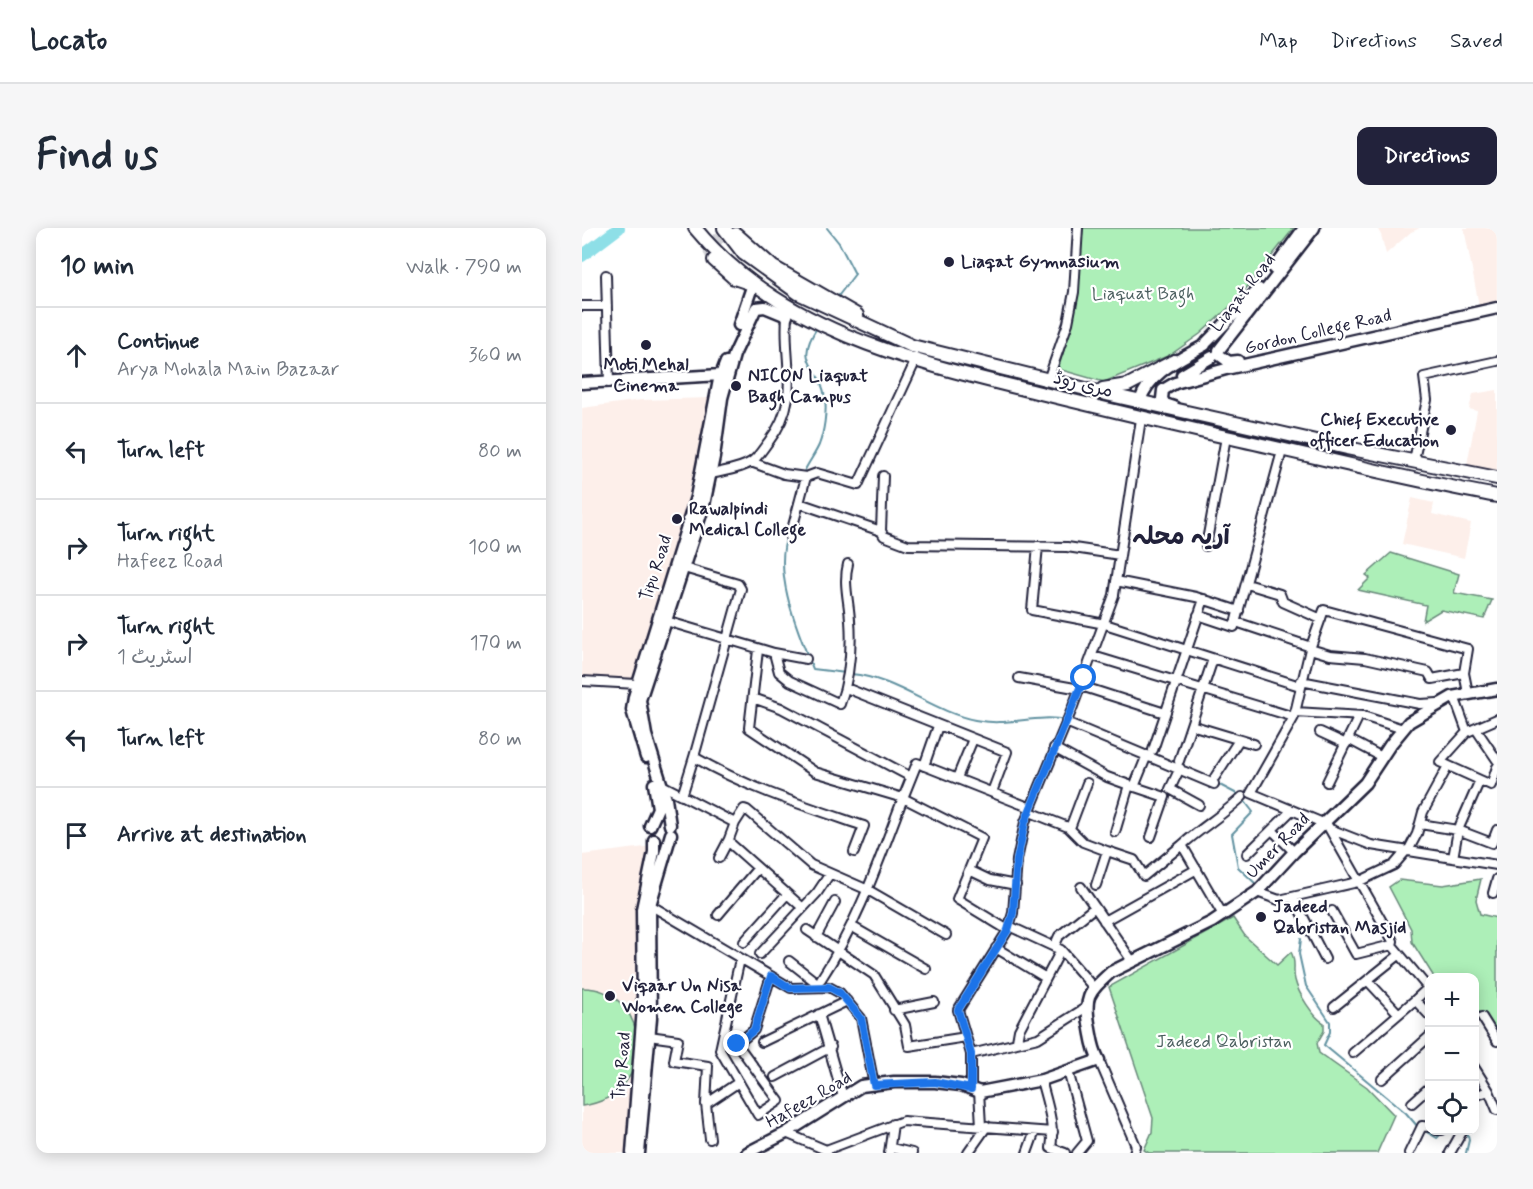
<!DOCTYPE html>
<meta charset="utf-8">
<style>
:root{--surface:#fff;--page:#f6f6f7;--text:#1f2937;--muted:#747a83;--line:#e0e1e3;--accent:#22223b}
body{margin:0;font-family:Mynerve,"Playpen Sans Arabic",sans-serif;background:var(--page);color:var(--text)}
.controls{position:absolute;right:18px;bottom:18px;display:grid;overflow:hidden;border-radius:12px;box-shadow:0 3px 15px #0003}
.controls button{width:54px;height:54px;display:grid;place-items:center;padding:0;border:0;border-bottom:2px solid var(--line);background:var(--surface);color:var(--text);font:30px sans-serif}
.stop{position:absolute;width:18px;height:18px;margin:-14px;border:4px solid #1a73e8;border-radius:50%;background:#fff}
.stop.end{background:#1a73e8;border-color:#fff;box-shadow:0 2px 6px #0008}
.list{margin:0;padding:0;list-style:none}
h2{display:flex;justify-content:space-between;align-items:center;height:78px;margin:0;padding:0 24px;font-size:26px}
h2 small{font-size:20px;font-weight:400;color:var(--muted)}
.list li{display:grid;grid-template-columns:39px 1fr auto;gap:18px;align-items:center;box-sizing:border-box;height:96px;padding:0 24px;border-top:2px solid var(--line)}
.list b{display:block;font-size:22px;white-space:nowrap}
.list p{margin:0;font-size:20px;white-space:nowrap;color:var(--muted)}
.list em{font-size:20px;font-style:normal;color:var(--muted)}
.icon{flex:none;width:33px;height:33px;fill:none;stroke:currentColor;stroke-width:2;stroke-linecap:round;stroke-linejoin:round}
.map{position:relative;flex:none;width:915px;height:925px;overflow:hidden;border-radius:12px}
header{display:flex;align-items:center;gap:36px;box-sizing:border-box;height:84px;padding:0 30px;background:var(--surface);border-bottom:2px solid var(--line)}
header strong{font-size:28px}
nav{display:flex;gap:33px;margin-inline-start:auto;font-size:21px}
.intro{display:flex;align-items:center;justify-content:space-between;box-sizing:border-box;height:144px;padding:0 36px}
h1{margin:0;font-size:42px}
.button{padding:15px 27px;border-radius:12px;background:var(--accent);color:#fff;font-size:21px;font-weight:700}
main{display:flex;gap:36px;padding:0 36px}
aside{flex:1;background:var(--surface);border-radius:12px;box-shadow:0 3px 15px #0003}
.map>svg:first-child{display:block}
.built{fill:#fdefea}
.green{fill:#adefb8;stroke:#68887a;stroke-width:1.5}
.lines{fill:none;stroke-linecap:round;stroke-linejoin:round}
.stream{stroke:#6393a2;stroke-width:2}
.river{stroke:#8edfe7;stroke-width:12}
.primary-tunnel{stroke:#d3d3d8;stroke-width:12;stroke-dasharray:12 6;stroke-linecap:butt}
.street-casing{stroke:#22223b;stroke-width:12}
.secondary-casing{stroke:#22223b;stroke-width:15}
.primary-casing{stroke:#22223b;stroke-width:16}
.street{stroke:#fff;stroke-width:8}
.secondary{stroke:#fff;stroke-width:10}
.primary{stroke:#fff;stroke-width:12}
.route{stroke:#1a73e8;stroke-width:8}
.poi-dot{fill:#22223b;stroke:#fff;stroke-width:2}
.labels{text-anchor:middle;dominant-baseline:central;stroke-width:4.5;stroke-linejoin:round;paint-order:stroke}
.poi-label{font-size:18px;font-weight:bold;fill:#22223b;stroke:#fff;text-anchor:start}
.street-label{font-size:18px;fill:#22223b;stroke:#fff}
.park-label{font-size:18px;fill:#4c6060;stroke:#fff}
.district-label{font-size:24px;font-weight:bold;fill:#22223b;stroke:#fff}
</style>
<header>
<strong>Locato</strong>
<nav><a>Map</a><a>Directions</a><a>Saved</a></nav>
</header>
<div class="intro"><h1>Find us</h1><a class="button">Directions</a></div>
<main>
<aside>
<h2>10 min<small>Walk · 790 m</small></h2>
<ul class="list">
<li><svg class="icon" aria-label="ahead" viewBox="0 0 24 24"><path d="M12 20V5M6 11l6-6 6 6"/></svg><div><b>Continue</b><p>Arya Mohala Main Bazaar</p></div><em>360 m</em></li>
<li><svg class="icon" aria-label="left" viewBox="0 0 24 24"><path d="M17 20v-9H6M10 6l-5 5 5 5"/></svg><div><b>Turn left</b></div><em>80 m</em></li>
<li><svg class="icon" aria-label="right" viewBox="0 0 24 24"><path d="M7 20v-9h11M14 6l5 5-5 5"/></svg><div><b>Turn right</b><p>Hafeez Road</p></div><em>100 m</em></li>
<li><svg class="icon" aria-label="right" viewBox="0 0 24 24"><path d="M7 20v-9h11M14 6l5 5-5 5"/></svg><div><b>Turn right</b><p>اسٹریٹ 1</p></div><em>170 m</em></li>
<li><svg class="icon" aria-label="left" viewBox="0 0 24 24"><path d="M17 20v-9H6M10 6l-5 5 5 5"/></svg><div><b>Turn left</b></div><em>80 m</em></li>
<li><svg class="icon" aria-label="arrive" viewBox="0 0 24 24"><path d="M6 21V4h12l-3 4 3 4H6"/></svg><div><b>Arrive at destination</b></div></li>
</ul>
</aside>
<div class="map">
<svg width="915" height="925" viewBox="0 0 915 925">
<rect width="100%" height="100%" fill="#fff"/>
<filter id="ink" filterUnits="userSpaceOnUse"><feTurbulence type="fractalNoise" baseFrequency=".0167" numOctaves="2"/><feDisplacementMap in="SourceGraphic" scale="12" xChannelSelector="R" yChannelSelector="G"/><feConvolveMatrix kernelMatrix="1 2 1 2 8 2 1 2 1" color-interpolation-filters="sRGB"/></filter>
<g filter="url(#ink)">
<!-- built -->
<path class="built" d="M795 0H838L829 4 804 26 799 7Z
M882 0H915V79L898 83Z
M915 162V249L884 242 895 183 887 181 891 166Z
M127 170 99 302 52 451 0 448V180L59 172Z
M830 270 852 275 850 286 889 295 882 330 820 316Z
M71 618 58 661 54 704 56 791 45 925H0V627Z"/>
<!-- green -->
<path class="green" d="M501 0H712L654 73 618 106 588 127 522 154 476 141 491 93Z
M809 325 877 346 872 365 910 372 902 391 859 382 841 393 844 377 776 362 788 350 784 347Z
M899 651 894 672 898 686 915 690V801L910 803 895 782 893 783 892 750 852 749 830 714 829 701 807 659 817 652 861 657Z
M651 690 663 708 695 737 709 724C715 735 710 741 713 752 716 765 731 789 742 795V803L735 815 737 825 785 859 812 887 795 925H567L562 922 570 904 571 890 527 759Z
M0 760C68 759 80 867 0 878Z"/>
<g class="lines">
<!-- stream -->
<path class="stream" d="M245 0 257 15 273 46 254 71
M218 259C219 242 231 231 237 217 242 204 245 184 243 170 239 136 210 138 236 98
M206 305C190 345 216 403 231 441L264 445
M269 446C315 450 349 483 393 492 424 499 454 486 484 492
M493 494 596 536
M601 538 657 567
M661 571 671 584 650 606 656 639 676 658
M719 711 717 726 724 758 748 794V804L742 817 824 885 836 899
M841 902 855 910 861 904
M884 925 887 912 885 902"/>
<!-- river -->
<path class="river" d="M0 28 37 0"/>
<!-- primary-tunnel -->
<path class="primary-tunnel" d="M132 32 126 21 145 2 153 6"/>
<defs>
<path id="street" d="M24 47 27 155
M0 78H25
M466 152 486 95 492 64 496 0
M832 232 845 172 842 149 915 133
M169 234 202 246 224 249 235 245 276 257 333 134
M129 246C141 243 159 241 169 234 176 230 182 219 187 213 220 171 201 136 205 88
M217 275 299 303 302 308 326 317 485 319 538 327
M299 303 301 248
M208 309 224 249
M456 318 450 382 523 396 718 458
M624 318 644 209
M102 340 156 356 159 361 112 529
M534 353 614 369 657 383
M665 356 698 366 701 374 739 391
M616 387 652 399 700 223
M84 393 192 425 197 444 208 453 258 476C268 449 270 421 268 392 267 373 261 355 266 336
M654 394 729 419
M728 421 748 427 783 430 846 444 850 451 882 445
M176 422 167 500 233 544 321 570 335 535 449 580
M192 425 224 431
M511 428 712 489
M437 450 498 461
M0 453 55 456
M719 453 838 476 856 475
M499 458 583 485
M264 460 425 524 410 564
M872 468 885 504
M171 470 199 480 329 549
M713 484 781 488 821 501
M915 491 885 504 858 534 909 557 915 539
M484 494 632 556
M609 497 672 516
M894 501 915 532
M738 504 764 516
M766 511 800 529
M472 520 525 549 547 557 533 604
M571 522 622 371
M597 533 631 431
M342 538 356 498
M598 540 588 561 617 577
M633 549 657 512
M375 550 391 511
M745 554 777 488
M80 557 153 595 147 611 149 616 221 680
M547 557 583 569 569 609
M552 559 565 527
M100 568 112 529C165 560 223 578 282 598L272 624
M448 584 486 599 501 614 525 623 514 657
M743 593 811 713 810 717 846 760 833 772
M153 595 162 581 165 582 229 637 286 662 364 707
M741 595 669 565 712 489 728 421 742 382 886 421 882 445 886 465
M838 596 876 602 910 615 915 602
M488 600 505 555
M748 601 789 617 915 637
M690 602 712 624
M525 623 552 632 562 648 600 617
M826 623 835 606 841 584 866 538
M665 626 710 582
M137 630 147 611
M871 630 876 602 898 552
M387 642 375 671 426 702
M499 659 550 733
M675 664 697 672 776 654 812 637 824 623
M911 665 915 651
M711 669 743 731
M68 677 209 760 247 759 258 765 279 790 292 857
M750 683 774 726 810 717
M136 687 176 640
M641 687 600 617C620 599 641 587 660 569
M522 693 615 641
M269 698 344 741
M427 698 479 722 512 760
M225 702 292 747 323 797 327 818 384 809
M234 709 253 674
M162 714 205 666
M472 719 477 708 513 679
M414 720 464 750
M178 726 235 665 247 647
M158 731 138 822 176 887 197 873 155 816 172 802 189 748
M207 733 235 755
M239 751C276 695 297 632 321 570L400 610 387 642 408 652 434 657
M786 753 816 785
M752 779 817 727
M312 782 352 774
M237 786 261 869
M900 789 915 813
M67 808 96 812 92 833 126 838 124 876 128 911
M435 813 437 802 479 722
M180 814 265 773
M771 825 833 772 848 788
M389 826 376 782 426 702 431 685 435 632 443 594 490 481 532 367 559 191
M517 832 554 918 552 925
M892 839 907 863 915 882
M486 843 505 913 495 925
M193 849 249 819
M800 851 848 808
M459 852C465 875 473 897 469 920L483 925
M389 861V826L456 810 503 780
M397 863 399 898
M892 868 907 863
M830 875 848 859
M124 876 157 854
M854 902H860
M204 905 244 922 321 893 471 904
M309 920 330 925
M307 925 311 896
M386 925 405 898
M445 925 453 903
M827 925 840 898 848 899
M868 925 881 902"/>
<path id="secondary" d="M692 41 722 0
M157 97 171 56
M625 114 677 61
M637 122 732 0
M636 126 647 134 656 133
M600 147 630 129
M0 155 139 147
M558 173C567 144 599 131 623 117
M592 179 583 176 580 171 581 162 593 155 644 141 915 80
M64 529 50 482 52 469 114 269 137 152 144 134
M88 597 84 571 64 507 58 472 122 277 132 229 140 170 152 127 174 80 183 79 205 88
M68 598 76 580 72 556
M50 925 61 779 60 681 72 624V612
M57 925 69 790 68 677 89 606
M165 925 204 905 279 858 312 854H353L379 857 398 864 460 852 517 832C511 822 510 812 508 801 502 769 505 766 529 744L630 694 675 664 712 624 783 555 808 517 827 494 870 469 915 461"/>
<path id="primary" d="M113 0C197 103 332 134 454 164 516 179 578 194 640 208 732 228 823 251 915 268
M142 0 162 26 216 65 330 118 524 166 765 220 915 250
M154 6 191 39 275 87
M132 32 152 50 167 55
M521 161 546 157 592 133"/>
</defs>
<!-- street casing -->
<use href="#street" class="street-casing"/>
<!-- secondary casing -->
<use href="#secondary" class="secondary-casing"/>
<!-- primary casing -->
<use href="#primary" class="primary-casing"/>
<!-- street -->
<use href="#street" class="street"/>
<!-- secondary -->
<use href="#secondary" class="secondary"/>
<!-- primary -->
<use href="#primary" class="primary"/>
</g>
</g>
<g class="lines" filter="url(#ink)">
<!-- route -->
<path class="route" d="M155 816 172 802 189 748 208 760 247 759 258 765 279 790 292 857 353 854 389 861V826L376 782 426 702 431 685 435 632 443 594 502 450"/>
</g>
<!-- markers -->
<g class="poi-dot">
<circle cx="367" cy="34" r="6"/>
<circle cx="64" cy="117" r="6"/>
<circle cx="154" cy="158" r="6"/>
<circle cx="869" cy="202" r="6"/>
<circle cx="95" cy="291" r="6"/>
<circle cx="679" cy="689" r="6"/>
<circle cx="28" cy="768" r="6"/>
</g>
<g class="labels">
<!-- poi labels -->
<g class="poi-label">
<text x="379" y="34">Liaqat Gymnasium</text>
<text x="64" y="137" text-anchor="middle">Moti Mehal<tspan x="64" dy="21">Cinema</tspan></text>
<text x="166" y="148">NICON Liaquat<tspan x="166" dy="21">Bagh Campus</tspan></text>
<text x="857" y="192" text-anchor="end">Chief Executive<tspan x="857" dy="21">officer Education</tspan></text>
<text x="107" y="281">Rawalpindi<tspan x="107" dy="21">Medical College</tspan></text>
<text x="691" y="679">Jadeed<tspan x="691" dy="21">Qabristan Masjid</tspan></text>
<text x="40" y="758">Viqaar Un Nisa<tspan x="40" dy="21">Women College</tspan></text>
</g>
<!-- street labels -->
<g class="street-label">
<text transform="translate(661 65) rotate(-52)">Liaqat Road</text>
<text transform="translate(736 104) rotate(-13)">Gordon College Road</text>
<text transform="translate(501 157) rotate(14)">مری روڈ</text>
<text transform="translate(74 340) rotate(-72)">Tipu Road</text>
<text transform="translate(696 618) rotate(-46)">Umer Road</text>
<text transform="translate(40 838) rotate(-85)">Tipu Road</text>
<text transform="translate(227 872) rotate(-30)">Hafeez Road</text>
</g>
<!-- park labels -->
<g class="park-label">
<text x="561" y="66">Liaquat Bagh</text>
<text x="642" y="814">Jadeed Qabristan</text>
</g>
<!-- district labels -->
<g class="district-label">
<text x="599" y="309">آریہ محلہ</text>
</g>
</g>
</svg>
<div class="controls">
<button>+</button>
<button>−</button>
<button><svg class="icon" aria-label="locate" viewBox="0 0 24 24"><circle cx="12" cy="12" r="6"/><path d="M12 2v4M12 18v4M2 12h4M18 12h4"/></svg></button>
</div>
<div class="stop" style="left:502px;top:450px"></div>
<div class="stop end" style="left:155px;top:816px"></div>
</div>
</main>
